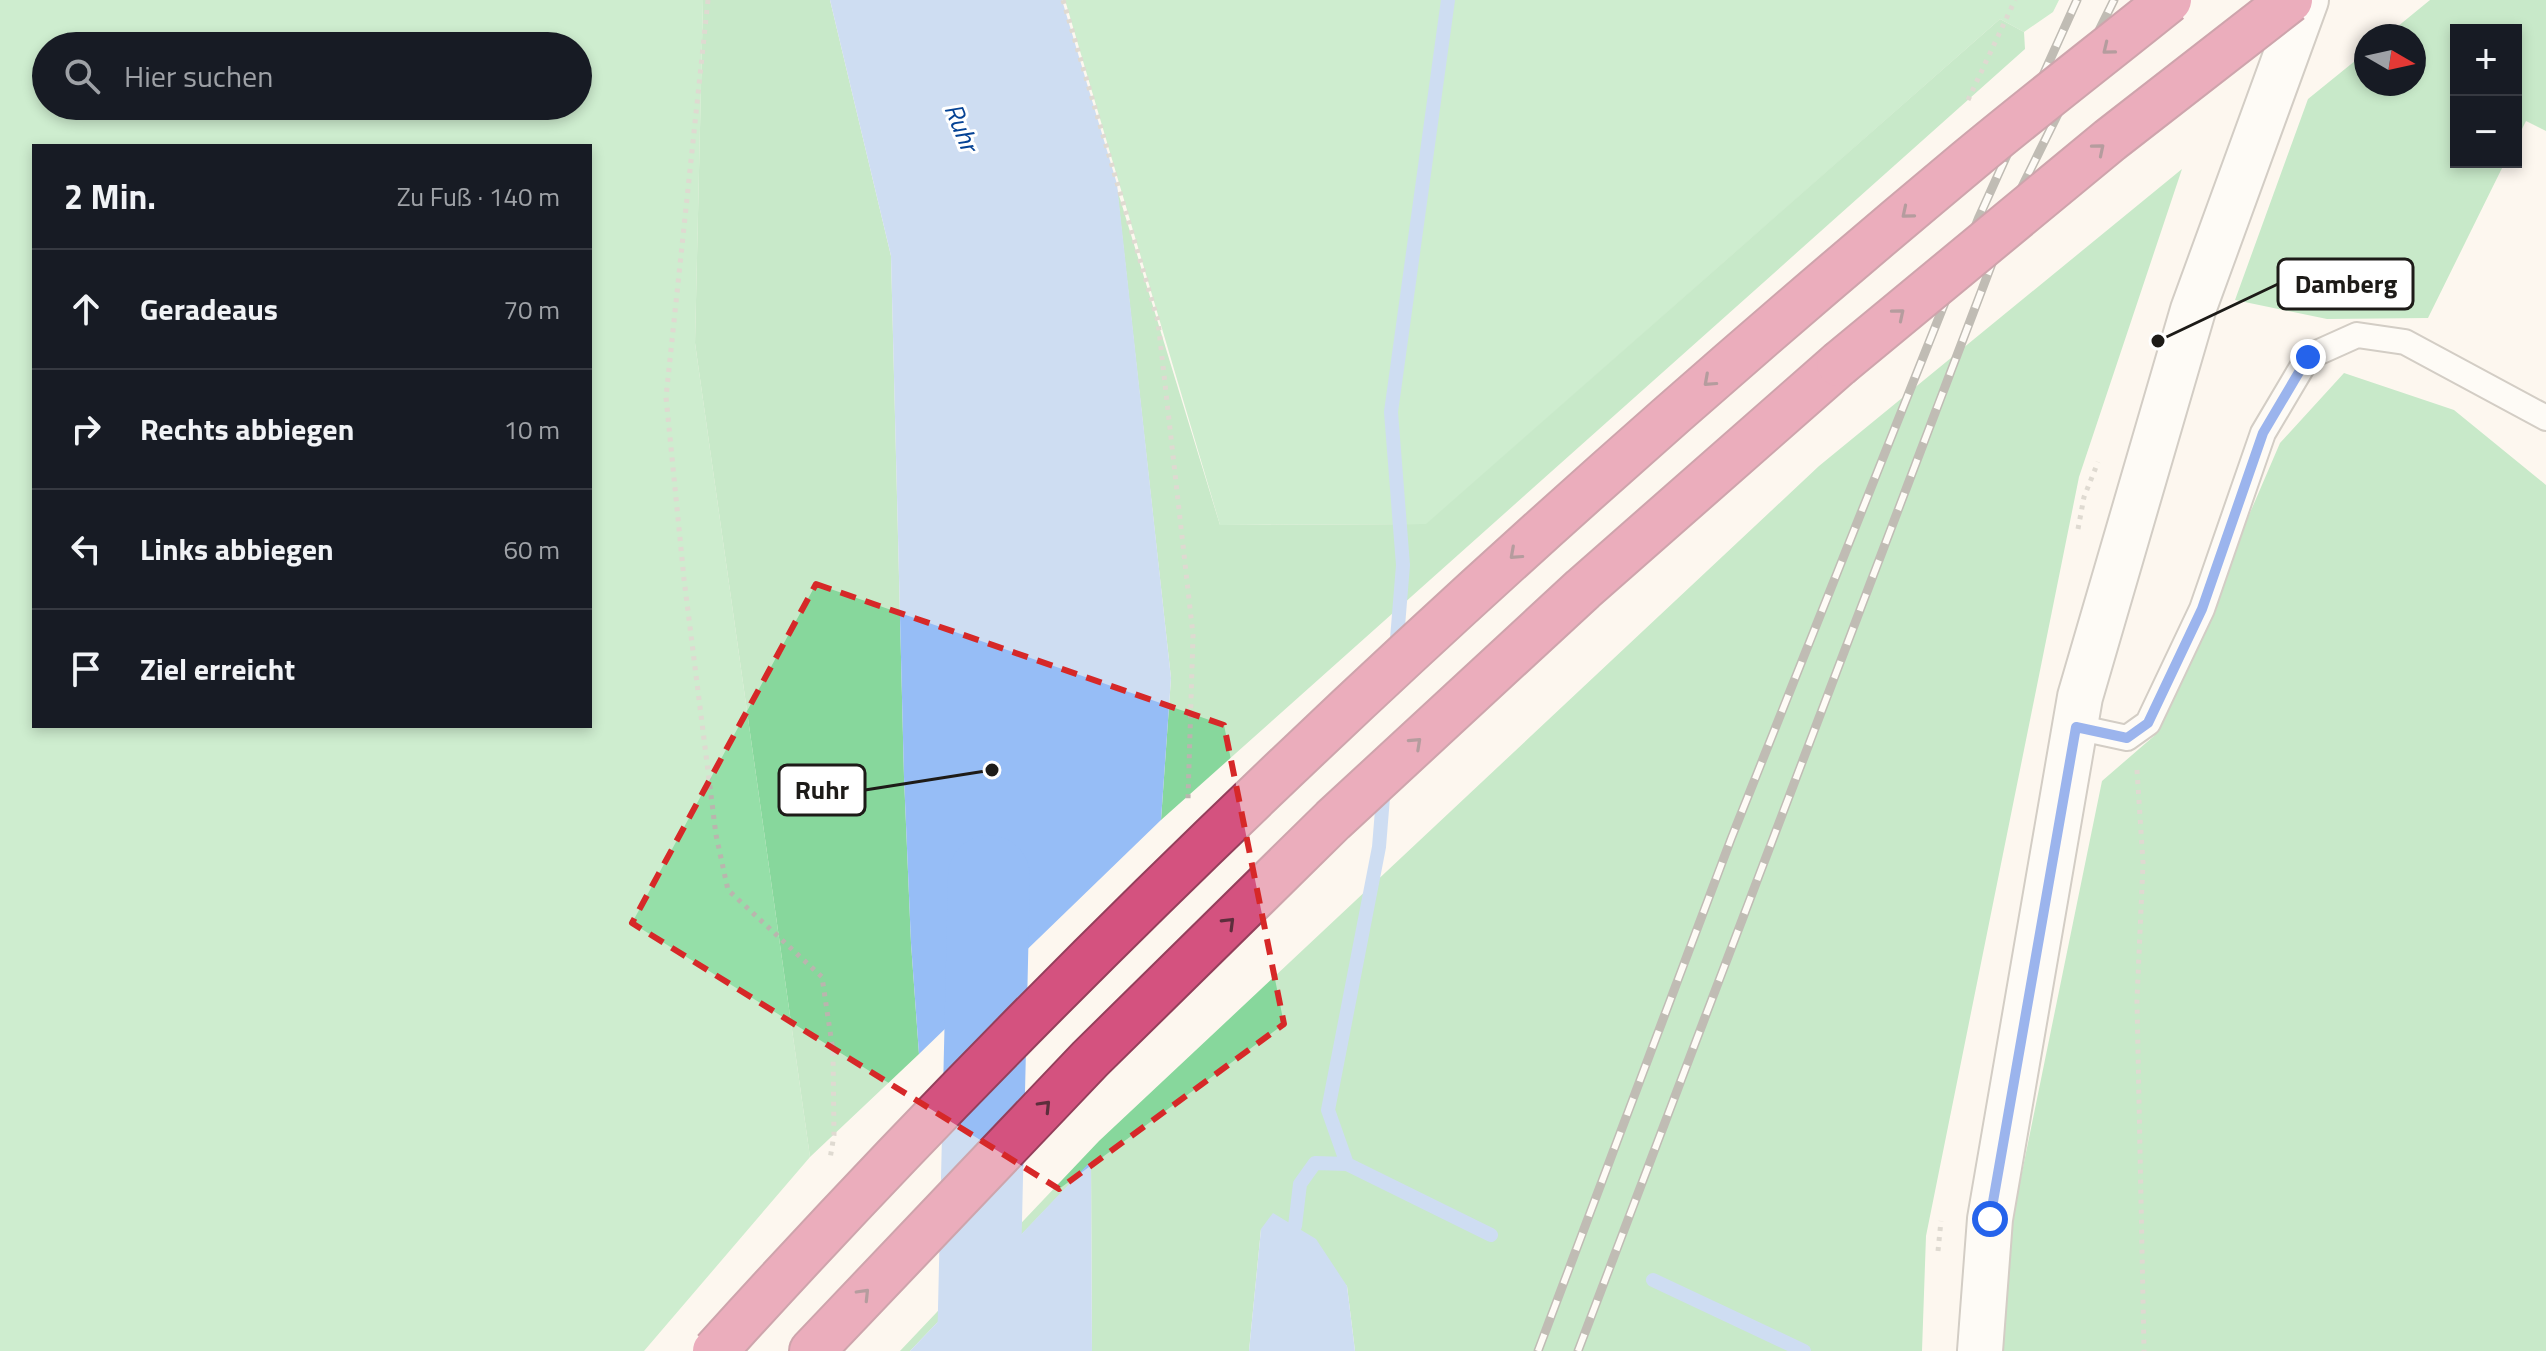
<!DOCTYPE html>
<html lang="de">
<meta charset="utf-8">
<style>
:root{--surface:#171b24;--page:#242831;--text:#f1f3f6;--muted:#9ea1a6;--line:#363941}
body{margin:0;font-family:"Titillium Web",sans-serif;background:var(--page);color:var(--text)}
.controls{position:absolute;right:24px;top:24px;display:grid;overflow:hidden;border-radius:0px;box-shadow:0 4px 12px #0003}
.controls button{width:72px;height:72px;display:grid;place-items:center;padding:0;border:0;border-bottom:2px solid var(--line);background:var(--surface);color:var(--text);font:40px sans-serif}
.compass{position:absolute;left:2354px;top:24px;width:72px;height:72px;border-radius:50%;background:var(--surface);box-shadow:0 4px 12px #0003;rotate:99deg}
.stop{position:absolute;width:24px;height:24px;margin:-18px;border:6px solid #2563eb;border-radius:50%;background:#fff}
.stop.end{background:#2563eb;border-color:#fff;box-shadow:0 2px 8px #0008}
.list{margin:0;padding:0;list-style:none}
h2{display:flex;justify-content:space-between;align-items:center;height:104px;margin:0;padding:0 32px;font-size:34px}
h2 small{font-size:26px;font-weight:400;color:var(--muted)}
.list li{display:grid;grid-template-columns:52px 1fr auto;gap:24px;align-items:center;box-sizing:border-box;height:120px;padding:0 32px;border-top:2px solid var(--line)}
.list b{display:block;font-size:30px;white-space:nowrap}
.list em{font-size:26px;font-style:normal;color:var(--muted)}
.icon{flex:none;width:44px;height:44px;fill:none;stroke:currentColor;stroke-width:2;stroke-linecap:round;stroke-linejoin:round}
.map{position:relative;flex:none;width:2546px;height:1351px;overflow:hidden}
.search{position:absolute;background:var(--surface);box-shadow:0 4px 12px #0003;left:32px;top:32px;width:560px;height:88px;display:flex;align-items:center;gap:20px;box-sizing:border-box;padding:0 28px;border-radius:44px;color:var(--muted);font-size:30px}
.panel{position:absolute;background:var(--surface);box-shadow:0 4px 12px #0003;left:32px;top:144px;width:560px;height:584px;border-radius:0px}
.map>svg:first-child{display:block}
.green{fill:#95dfa8;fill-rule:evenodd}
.forest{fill:#87d79c}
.water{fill:#96bdf6}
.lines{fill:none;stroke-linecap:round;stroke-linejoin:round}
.stream{stroke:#96bdf6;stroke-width:14}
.river{stroke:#96bdf6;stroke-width:82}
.lane-casing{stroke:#9f9992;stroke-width:28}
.secondary-casing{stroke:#9f9992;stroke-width:48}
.highway-casing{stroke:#943f5b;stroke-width:48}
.path{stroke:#bab5ae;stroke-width:5;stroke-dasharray:4 6;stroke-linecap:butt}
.lane{stroke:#fff;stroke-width:24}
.secondary{stroke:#fff;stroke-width:44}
.highway{stroke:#d4527f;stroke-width:44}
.rail-casing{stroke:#76736e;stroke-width:9}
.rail{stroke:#fff;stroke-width:6;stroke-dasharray:18;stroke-linecap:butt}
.highway-bridge-casing{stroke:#943f5b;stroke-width:48;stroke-linecap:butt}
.highway-bridge{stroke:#d4527f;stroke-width:44}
.oneway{stroke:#5d2e3c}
.route{stroke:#2563eb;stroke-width:10}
.marked{fill:none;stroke:#d62828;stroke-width:6;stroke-dasharray:16 10;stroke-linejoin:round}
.labels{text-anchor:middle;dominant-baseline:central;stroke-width:6;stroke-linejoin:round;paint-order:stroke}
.water-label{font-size:26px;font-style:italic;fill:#054294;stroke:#fff}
.leader{fill:none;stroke:#1d1b18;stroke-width:3}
.callout-dot{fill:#1d1b18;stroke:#fff;stroke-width:3}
.callout{fill:#fff;stroke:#1d1b18;stroke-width:3}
.callout-label{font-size:26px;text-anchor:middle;font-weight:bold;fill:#1d1b18}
</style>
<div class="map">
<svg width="2546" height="1351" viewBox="0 0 2546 1351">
<rect width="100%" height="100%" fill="#fdf7ef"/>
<!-- green -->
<path class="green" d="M0 0H703L695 343 810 1157 644 1351H0ZM46 46H578V106H46ZM34 146H590V726H34Z
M1065 0H2059L2053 12 2024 32 2000 19 1427 524 1220 525Z"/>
<!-- forest -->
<path class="forest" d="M703 0H830L891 256 904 777 911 943 919 1054 810 1157 695 343Z
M2430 0H2546V131L2526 121 2516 141V30H2456V162H2505L2428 318 2327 319 2235 300 2308 99 2366 52V84H2414V36H2386Z
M2000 19 2024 32 2025 49 1161 820 1171 678 1117 189 1220 525 1426 524Z
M2182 169 2079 477 1926 1236 1922 1351H1355L1347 1286 1261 1229 1249 1351H1092L1091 1162 910 1351H900L1099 1141 1819 466Z
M2344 373 2454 410 2546 485V1351H2003V1265L2102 781 2154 736 2280 443Z"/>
<!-- water -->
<path class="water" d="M830 0H1062L1117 184 1171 678 1161 820 919 1054 911 943 904 777 891 256Z
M1091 1161 1092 1351H910Z
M1273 1213 1316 1239 1347 1286 1355 1351H1249L1261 1229Z"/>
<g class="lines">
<!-- stream -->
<path class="stream" d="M1396 651 1403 565 1391 412 1448 0
M1347 1164 1328 1110 1379 847 1384 785
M1295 1226 1300 1184 1315 1163 1347 1164 1491 1235
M1653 1280 1804 1351"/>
<!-- river -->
<path class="river" d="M978 1351 989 876"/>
<defs>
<path id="lane" d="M2076 727 2127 738 2148 723 2202 609 2263 433 2308 357 2357 335 2405 342 2546 418"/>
<path id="secondary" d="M1980 1351 1990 1219 2080 697 2193 310 2306 0"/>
<path id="highway" d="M812 1351 1090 1059 1333 820 1583 589 1839 364"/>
</defs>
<!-- lane casing -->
<use href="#lane" class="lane-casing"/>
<!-- secondary casing -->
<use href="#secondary" class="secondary-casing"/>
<!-- highway casing -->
<use href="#highway" class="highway-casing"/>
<!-- path -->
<path class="path" d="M708 0 666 397 684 579 716 835 728 890 822 977 833 1051 834 1135 830 1159
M1063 0 1158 321 1193 635 1188 799
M1968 100 2015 0
M2078 529 2084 497 2098 462
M2137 770 2143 863 2137 1000 2144 1351
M1938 1251 1941 1221"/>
<!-- lane -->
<use href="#lane" class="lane"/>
<!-- secondary -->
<use href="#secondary" class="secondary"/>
<!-- highway -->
<use href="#highway" class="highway"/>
<defs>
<path id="rail" d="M1538 1351 1731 839 1979 217 2077 0
M1578 1351 2018 195 2114 0"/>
</defs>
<!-- rail casing -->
<use href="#rail" class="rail-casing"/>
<!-- rail -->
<use href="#rail" class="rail"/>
<defs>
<path id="highway-bridge" d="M1839 364 2110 140 2290 0
M715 1351C1102 924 1525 531 1967 162 2033 107 2102 54 2169 0"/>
</defs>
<!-- highway-bridge casing -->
<use href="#highway-bridge" class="highway-bridge-casing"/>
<!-- highway-bridge -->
<use href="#highway-bridge" class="highway-bridge"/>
</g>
<!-- one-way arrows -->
<defs><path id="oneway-chevron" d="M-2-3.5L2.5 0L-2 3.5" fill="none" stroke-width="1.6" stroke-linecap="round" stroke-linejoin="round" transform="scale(2)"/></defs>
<g class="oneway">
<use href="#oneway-chevron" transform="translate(2108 49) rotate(141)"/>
<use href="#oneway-chevron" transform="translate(2099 149) rotate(-40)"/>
<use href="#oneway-chevron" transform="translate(1907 213) rotate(140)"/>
<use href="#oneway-chevron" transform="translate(1899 314) rotate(-40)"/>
<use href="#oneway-chevron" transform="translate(1709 381) rotate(138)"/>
<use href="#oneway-chevron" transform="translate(1515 554) rotate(138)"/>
<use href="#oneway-chevron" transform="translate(1416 743) rotate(-43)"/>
<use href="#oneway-chevron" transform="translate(1229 923) rotate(-45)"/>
<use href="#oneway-chevron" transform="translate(1045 1106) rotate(-46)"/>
<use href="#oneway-chevron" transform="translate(864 1294) rotate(-46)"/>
</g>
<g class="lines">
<!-- route -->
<path class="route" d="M1990 1219 2076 727 2127 738 2148 723 2202 609 2263 433 2308 357"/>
</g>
<!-- marked area -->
<path d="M0 0H2546V1351H0ZM816 584 1224 725 1284 1024 1059 1189 632 923Z" fill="#fdf7ef" fill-opacity=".55" fill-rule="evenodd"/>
<path class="marked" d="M816 584 1224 725 1284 1024 1059 1189 632 923Z"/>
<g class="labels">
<!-- water labels -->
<g class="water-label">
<text transform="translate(962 127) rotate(68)">Ruhr</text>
</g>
</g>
<!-- callouts -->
<path class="leader" d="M2158 341L2278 284M992 770L865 790"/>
<g class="callout-dot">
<circle cx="2158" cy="341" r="8"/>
<circle cx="992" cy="770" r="8"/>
</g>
<g class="callout">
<rect x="2278" y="259" width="135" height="50" rx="8"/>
<rect x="779" y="765" width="86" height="50" rx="8"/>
</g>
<g class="callout-label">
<text x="2346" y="293">Damberg</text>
<text x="822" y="799">Ruhr</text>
</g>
</svg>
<div class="controls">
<button>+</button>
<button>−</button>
</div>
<svg class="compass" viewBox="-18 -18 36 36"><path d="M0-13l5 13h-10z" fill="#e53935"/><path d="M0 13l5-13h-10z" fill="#9ea1a6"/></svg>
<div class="stop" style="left:1990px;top:1219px"></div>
<div class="stop end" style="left:2308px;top:357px"></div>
<div class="search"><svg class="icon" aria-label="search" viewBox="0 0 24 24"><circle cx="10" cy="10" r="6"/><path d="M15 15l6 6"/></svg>Hier suchen</div>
<section class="panel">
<h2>2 Min.<small>Zu Fuß · 140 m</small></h2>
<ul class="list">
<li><svg class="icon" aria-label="ahead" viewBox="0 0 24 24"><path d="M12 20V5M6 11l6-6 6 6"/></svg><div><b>Geradeaus</b></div><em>70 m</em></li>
<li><svg class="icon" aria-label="right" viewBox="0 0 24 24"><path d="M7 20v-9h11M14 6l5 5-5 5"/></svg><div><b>Rechts abbiegen</b></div><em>10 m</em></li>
<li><svg class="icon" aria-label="left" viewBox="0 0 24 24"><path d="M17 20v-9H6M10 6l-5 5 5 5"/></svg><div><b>Links abbiegen</b></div><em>60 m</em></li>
<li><svg class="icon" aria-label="arrive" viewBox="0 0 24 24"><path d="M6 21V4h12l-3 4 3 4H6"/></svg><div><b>Ziel erreicht</b></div></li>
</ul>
</section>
</div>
